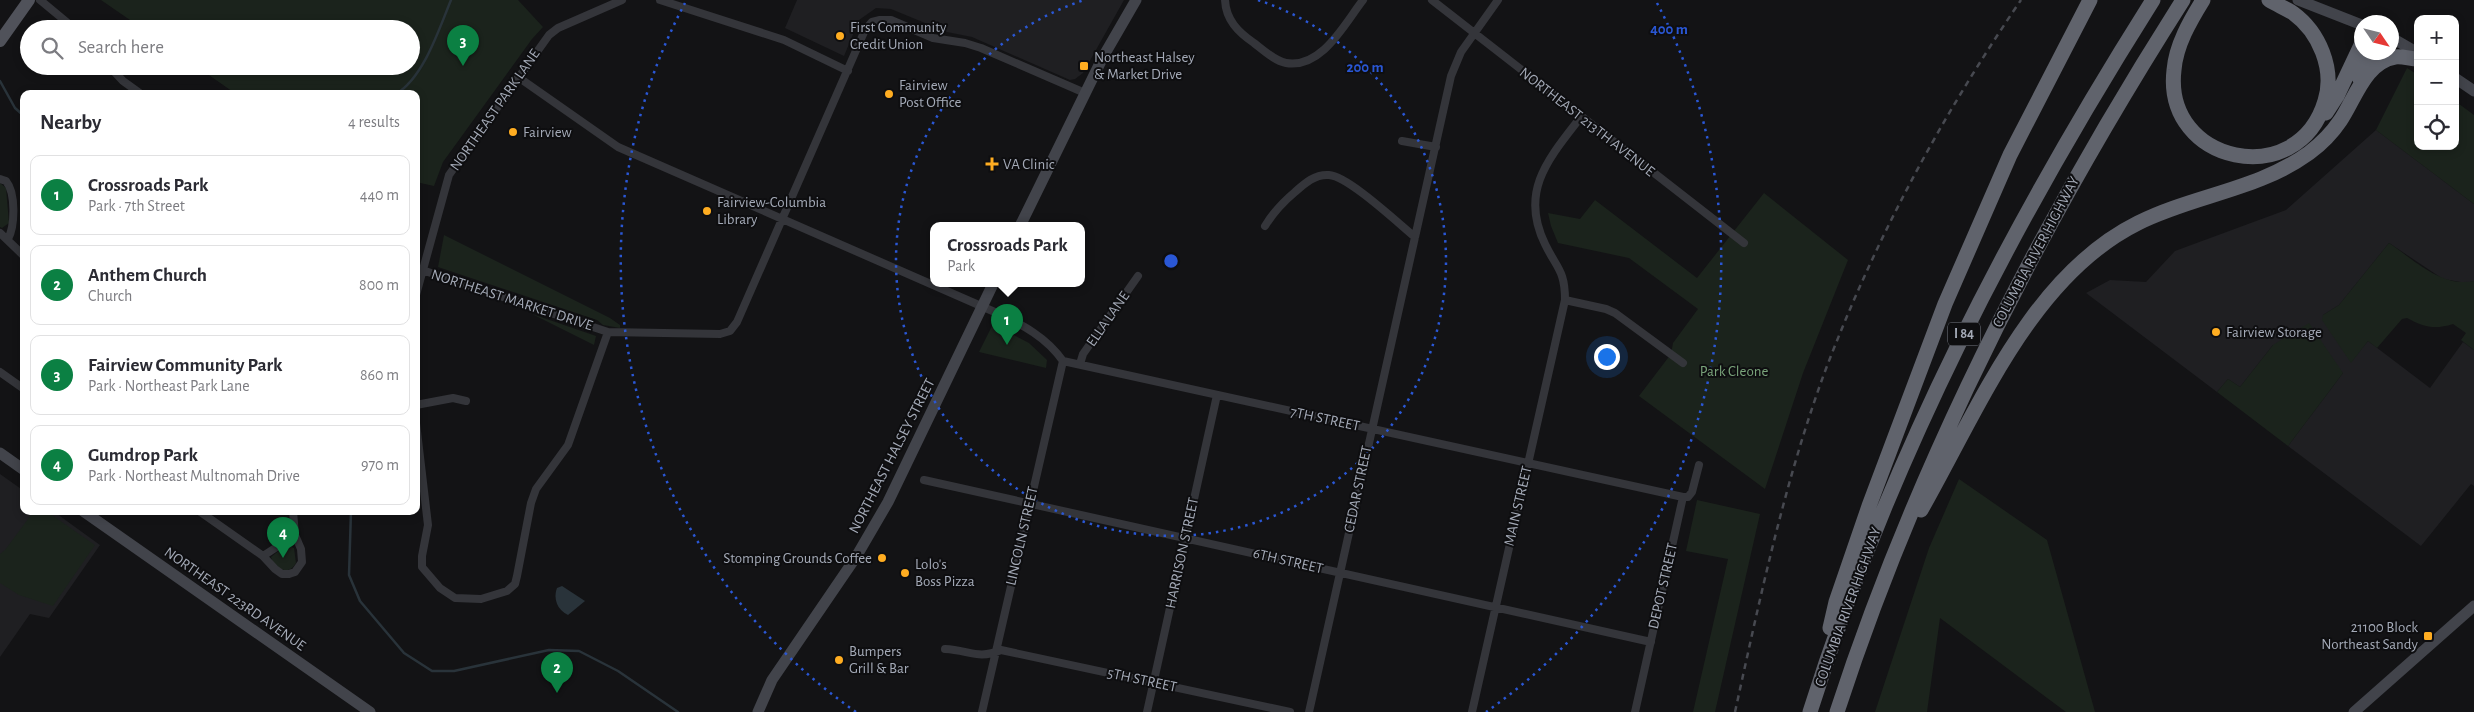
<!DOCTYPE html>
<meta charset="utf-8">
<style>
:root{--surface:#fff;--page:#f7f7f7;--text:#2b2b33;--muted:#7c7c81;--line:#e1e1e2;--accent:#0b8043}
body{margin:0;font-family:"Alegreya Sans",sans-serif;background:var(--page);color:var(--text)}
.controls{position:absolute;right:15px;top:15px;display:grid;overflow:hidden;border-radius:10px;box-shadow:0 2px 8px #0003}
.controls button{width:45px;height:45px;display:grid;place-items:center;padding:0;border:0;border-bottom:1px solid var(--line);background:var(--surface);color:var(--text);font:25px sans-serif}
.compass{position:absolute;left:2354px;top:15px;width:45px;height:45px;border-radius:50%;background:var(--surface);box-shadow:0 2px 8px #0003;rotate:125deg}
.you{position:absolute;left:1606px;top:356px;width:18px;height:18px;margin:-12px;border:4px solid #fff;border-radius:50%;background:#1a73e8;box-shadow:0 0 0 8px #1a73e833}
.badge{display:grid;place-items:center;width:32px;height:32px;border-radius:50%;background:var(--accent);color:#fff;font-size:16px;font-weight:700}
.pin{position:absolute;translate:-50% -41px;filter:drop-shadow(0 1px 2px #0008)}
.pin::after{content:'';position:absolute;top:26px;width:18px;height:15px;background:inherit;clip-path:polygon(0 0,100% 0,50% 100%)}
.popup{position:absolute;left:930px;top:222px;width:155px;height:65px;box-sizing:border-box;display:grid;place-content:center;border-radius:10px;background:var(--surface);filter:drop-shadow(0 1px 4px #0005);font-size:16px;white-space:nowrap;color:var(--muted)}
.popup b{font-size:19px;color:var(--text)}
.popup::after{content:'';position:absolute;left:50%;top:100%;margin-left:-10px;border:10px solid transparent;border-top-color:var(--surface)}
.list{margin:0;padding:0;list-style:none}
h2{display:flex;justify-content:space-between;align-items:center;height:65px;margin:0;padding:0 20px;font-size:21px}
h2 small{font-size:16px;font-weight:400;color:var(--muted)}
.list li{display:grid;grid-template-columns:32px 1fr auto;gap:15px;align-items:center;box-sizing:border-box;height:80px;margin:0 10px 10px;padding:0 10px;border:1px solid var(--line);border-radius:10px}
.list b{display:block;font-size:19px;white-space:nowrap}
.list p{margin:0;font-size:16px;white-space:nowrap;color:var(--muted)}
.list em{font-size:16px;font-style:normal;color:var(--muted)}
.icon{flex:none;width:28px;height:28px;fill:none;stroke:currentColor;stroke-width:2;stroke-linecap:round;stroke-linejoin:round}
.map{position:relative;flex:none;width:2474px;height:712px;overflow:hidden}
.search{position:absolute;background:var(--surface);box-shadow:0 2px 8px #0003;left:20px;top:20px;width:400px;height:55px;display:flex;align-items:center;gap:12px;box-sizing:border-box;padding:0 18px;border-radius:28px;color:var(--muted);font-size:19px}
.panel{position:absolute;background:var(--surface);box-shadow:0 2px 8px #0003;left:20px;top:90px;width:400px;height:425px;border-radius:10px}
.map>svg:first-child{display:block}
.built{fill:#1f1f22}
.green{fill:#1b231c}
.water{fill:#29333a}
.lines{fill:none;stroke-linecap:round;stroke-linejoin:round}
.stream{stroke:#29333a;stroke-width:2.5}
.minor{stroke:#34353a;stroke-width:8}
.secondary{stroke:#42444b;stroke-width:11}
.primary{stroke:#50525a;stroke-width:12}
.motorway{stroke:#60636c;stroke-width:15}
.rail{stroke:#474950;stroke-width:2.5;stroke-dasharray:6 5;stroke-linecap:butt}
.ring{fill:none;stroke:#2a57d5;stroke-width:2.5;stroke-dasharray:2.5 5}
.poi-dot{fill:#ffad21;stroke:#0e0e10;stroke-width:2}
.labels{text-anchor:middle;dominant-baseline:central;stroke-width:4;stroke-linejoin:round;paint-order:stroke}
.shield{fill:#0e0e10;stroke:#777b85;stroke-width:1}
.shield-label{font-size:14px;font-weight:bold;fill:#a4aab7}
.poi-label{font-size:15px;fill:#a4aab7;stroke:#0e0e10;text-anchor:start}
.street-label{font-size:15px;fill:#a4aab7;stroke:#0e0e10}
.park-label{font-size:15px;fill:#79a37a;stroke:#0e0e10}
.centre{fill:#2a57d5;stroke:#0e0e10;stroke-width:2.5}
.ring-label{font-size:15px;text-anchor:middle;font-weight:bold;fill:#2a57d5;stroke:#0e0e10;stroke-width:4;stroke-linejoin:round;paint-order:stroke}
</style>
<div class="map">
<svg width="2474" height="712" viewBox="0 0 2474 712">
<rect width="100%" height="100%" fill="#131315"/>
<!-- built -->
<path class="built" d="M797 0H1124L1083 73 1075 79 1070 80 972 37 947 32 891 9 876 8 859 20 844 56 785 28Z
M2376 130 2474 204V281L2466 283 2443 279 2389 243 2339 305 2323 315 2351 362 2368 341 2430 388 2463 342 2474 350V486L2471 484 2421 546 2288 446 2343 373 2273 345 2240 387 2228 379 2217 392 2086 293 2110 280 2146 282 2175 251 2286 210Z
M0 474 24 491V511H53L100 545 49 618 30 614 0 657Z"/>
<!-- green -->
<path class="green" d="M101 0H518L543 27 532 39 443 162 434 186 416 182V94H236L196 66H411V29H143Z
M2407 68 2418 75V146H2455V101L2474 115V204L2376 130Z
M0 183 6 188 9 223 2 228 0 227Z
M1764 193 1848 260 1803 373 1765 489 1639 396 1671 354 1673 343 1698 309 1629 258 1558 243 1551 226 1548 213 1580 219 1595 200 1697 278Z
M444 235 610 318 620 325V328L603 325 597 320 438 267Z
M2389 243C2414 260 2442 288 2474 281V350L2461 340 2466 333 2453 324C2434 330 2424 327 2407 318L2402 319 2377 348 2368 341 2351 363 2322 320 2323 315 2339 305Z
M532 314 596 336 594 345Z
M2309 323 2343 373 2288 446 2217 392 2228 379 2240 387 2273 345Z
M993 324 1029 343 1047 360 1046 368 979 352Z
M1959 479 2047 540 2095 712H2066L1940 618 1927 712H1875L1929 548Z
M1697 500 1760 514 1715 712H1693L1728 559 1686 551Z
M34 511H46L95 545 53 606 19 595 0 583V554L5 550Z
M286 545 294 548 296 563C289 575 281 570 273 563L271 557Z"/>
<!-- water -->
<path class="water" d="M562 586 585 601 568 615C557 610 553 598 557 588Z"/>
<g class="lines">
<!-- stream -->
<path class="stream" d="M0 81 15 108 24 116
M396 94C424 77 439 29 451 0
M351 511 349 575 360 601 404 653 432 671H454L549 650 579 651 618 671 678 712"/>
<!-- minor -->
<path class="minor" d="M40 0 75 29
M660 0 784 40 848 71
M1225 0C1226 20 1238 32 1254 43 1263 50 1275 61 1286 63 1322 69 1345 23 1363 0
M1432 0 1744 243
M109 66 123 81 141 94
M518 77 618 147 997 313C1023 325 1046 337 1063 361L1683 497
M1402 141 1436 147
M0 179 6 181C16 193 15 226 8 239
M1265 226C1273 213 1283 202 1295 192 1305 183 1315 174 1329 175 1348 176 1398 223 1415 237
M0 233 24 256
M416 268 608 332 720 334 730 331 737 322 865 30 872 22 880 20H891L933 38 965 43 981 48 1085 93
M416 295 449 175 549 35 558 28 622 0
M1565 300 1606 309 1615 313 1683 363
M1080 364 1083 354 1138 276
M0 372 24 389
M416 405 453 398 466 401
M416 423 428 525 422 556V567L440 588 455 598 481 599 507 591 515 584 517 576 531 503 536 489 568 445 608 332
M924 480 1651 642
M1683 497H1688L1692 492 1699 465
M199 511 263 556 275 569 282 574H289L295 572 302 562 301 549 295 535 293 511
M263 556 295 535
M945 649C969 650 978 660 1001 650L1290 712
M982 712 1063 361
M1147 712 1217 395
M1309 712 1451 76 1461 52 1498 0
M1472 712 1565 300C1565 270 1557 269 1545 244 1519 191 1549 158 1580 118
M1635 712 1683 497"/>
<!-- secondary -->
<path class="secondary" d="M2298 0 2362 25
M2392 38 2418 53
M2455 78 2474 91
M1020 226 1103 57 1136 0
M0 453 24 470
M83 511 370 712
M758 712 772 680 856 557 888 502 993 284
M2354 712 2474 606"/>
<!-- primary -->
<path class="primary" d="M0 41 29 0"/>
<!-- motorway -->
<path class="motorway" d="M2203 0C2190 21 2176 45 2174 70 2163 164 2298 192 2325 101 2335 69 2319 32 2293 13 2285 8 2277 5 2269 0
M2360 79 2371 52
M2326 113 2337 96 2362 43
M1921 510C1978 410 2031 276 2138 223 2194 195 2258 190 2309 153 2321 144 2332 133 2340 121 2355 99 2365 62 2395 57 2403 56 2410 59 2418 59
M1830 628 1836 602 1869 506 1945 304 2010 155 2090 0
M1810 712C1889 460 2012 223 2153 0
M1837 712C1919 460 2041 223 2183 0"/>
<!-- rail -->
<path class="rail" d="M1735 712C1760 598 1784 484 1824 374 1874 241 1941 117 2021 0"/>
</g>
<!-- distance rings -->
<g class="ring">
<path d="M1258 0A275 275 0 1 1 1084 0"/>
<path d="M856 712A550 550 0 0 1 685 3M1657 3A550 550 0 0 1 1486 712"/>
</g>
<!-- markers -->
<g class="poi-dot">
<circle cx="840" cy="36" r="5"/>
<rect x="1079" y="61" width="10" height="10" rx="2.5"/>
<circle cx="889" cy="94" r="5"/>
<circle cx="513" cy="132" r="5"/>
<path d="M989.5 156.5h5v5h5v5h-5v5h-5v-5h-5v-5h5z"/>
<circle cx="707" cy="211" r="5"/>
<circle cx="2216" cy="332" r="5"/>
<circle cx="882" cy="558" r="5"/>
<circle cx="905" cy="573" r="5"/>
<rect x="2423" y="631" width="10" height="10" rx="2.5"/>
<circle cx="839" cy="660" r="5"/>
</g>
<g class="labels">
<!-- shield labels -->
<rect class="shield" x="1948" y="322.5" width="32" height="23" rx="4"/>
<g class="shield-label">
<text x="1964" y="334">I 84</text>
</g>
<!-- poi labels -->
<g class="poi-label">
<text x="850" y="27">First Community<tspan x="850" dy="17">Credit Union</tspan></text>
<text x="1094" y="57">Northeast Halsey<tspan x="1094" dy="17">&amp; Market Drive</tspan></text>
<text x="899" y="85">Fairview<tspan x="899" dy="17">Post Office</tspan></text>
<text x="523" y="132">Fairview</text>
<text x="1003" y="164">VA Clinic</text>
<text x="717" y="202">Fairview-Columbia<tspan x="717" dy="17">Library</tspan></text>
<text x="2226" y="332">Fairview Storage</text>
<text x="872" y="558" text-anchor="end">Stomping Grounds Coffee</text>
<text x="915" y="564">Lolo's<tspan x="915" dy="17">Boss Pizza</tspan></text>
<text x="2418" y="627" text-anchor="end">21100 Block<tspan x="2418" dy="17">Northeast Sandy</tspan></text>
<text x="849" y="651">Bumpers<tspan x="849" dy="17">Grill &amp; Bar</tspan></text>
</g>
<!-- street labels -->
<g class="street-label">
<text transform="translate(495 110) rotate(-55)">NORTHEAST PARK LANE</text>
<text transform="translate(1587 122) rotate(38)">NORTHEAST 213TH AVENUE</text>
<text transform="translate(2036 252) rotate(-62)">COLUMBIA RIVER HIGHWAY</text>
<text transform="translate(512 300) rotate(18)">NORTHEAST MARKET DRIVE</text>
<text transform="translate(1108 319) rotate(-55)">ELLA LANE</text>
<text transform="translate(1325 419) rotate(12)">7TH STREET</text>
<text transform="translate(892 456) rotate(-63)">NORTHEAST HALSEY STREET</text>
<text transform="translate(1358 489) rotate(-78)">CEDAR STREET</text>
<text transform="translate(1518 506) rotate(-77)">MAIN STREET</text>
<text transform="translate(1022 536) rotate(-77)">LINCOLN STREET</text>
<text transform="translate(1182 553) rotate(-78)">HARRISON STREET</text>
<text transform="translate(1288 561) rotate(13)">6TH STREET</text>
<text transform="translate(1663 586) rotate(-77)">DEPOT STREET</text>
<text transform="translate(235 599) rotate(35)">NORTHEAST 223RD AVENUE</text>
<text transform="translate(1848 607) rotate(-70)">COLUMBIA RIVER HIGHWAY</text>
<text transform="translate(1142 680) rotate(12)">5TH STREET</text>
</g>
<!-- park labels -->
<g class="park-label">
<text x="1734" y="371">Park Cleone</text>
</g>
</g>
<circle cx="1171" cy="261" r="8" class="centre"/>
<g class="ring-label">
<text x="1669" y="34">400 m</text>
<text x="1365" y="72">200 m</text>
</g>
</svg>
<div class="controls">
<button>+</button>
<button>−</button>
<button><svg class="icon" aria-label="locate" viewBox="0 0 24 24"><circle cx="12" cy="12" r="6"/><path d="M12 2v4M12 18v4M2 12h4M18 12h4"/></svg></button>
</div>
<svg class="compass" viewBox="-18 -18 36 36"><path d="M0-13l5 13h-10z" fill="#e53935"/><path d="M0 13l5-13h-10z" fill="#7c7c81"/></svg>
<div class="you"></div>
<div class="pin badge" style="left:1007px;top:345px">1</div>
<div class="popup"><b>Crossroads Park</b>Park</div>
<div class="pin badge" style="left:557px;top:693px">2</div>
<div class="pin badge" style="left:463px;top:66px">3</div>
<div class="pin badge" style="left:283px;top:558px">4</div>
<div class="search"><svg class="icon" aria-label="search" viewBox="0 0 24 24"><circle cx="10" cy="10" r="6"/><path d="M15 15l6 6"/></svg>Search here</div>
<section class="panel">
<h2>Nearby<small>4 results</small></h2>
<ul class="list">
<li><span class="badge">1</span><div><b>Crossroads Park</b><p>Park · 7th Street</p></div><em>440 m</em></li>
<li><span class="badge">2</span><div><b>Anthem Church</b><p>Church</p></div><em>800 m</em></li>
<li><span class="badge">3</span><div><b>Fairview Community Park</b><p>Park · Northeast Park Lane</p></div><em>860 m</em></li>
<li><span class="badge">4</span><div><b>Gumdrop Park</b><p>Park · Northeast Multnomah Drive</p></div><em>970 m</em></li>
</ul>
</section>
</div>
